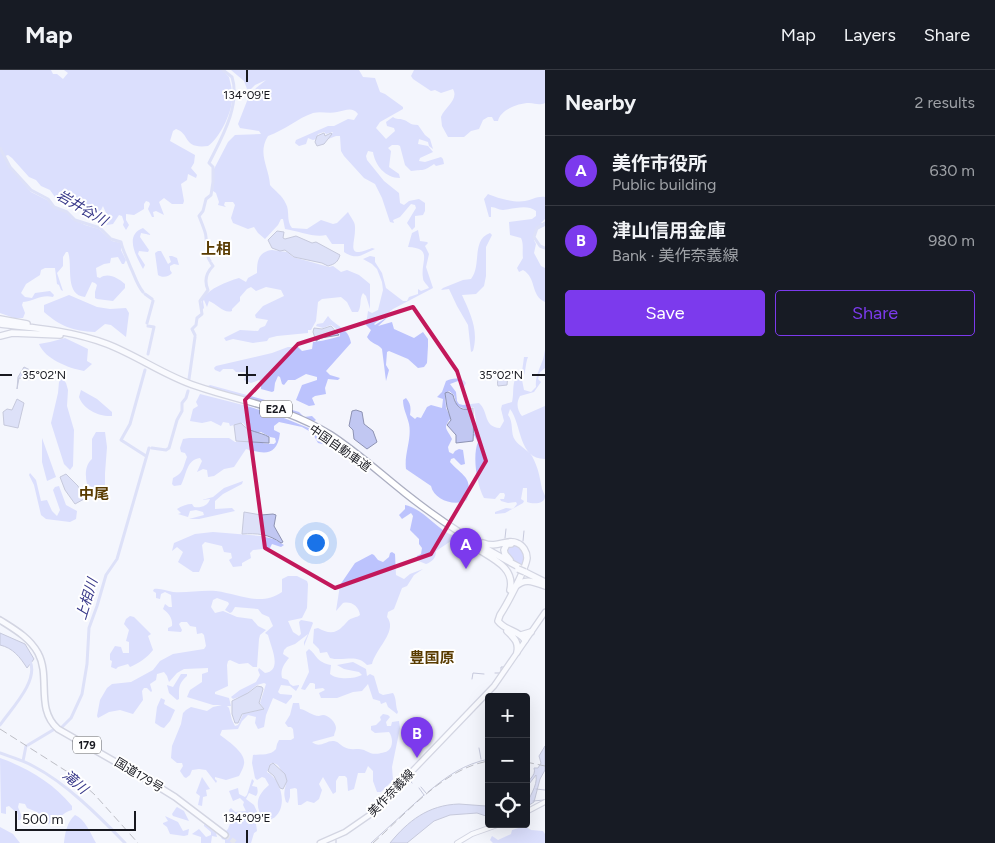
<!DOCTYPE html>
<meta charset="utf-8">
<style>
:root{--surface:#171b24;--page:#242831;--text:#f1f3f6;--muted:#9ea1a6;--line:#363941;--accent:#7c3aed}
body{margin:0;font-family:Figtree,"Noto Sans JP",sans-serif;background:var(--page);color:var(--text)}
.controls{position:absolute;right:15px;bottom:15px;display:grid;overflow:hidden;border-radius:5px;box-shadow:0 5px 20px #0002}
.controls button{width:45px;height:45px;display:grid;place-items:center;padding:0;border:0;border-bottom:1px solid var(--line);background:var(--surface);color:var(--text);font:25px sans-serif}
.scale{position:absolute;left:15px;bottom:12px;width:121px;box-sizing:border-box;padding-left:5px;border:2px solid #181920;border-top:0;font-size:14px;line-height:18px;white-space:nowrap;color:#181920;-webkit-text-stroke:4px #fff;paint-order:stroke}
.you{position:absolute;left:315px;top:472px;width:18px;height:18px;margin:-12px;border:4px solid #fff;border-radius:50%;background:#1a73e8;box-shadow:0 0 0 8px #1a73e833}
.badge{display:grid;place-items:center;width:32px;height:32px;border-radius:50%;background:var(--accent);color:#fff;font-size:16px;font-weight:700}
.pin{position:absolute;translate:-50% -41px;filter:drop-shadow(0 1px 2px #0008)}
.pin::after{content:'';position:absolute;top:26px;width:18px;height:15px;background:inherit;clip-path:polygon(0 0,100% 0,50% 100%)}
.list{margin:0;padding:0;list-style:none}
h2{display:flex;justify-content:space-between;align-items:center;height:65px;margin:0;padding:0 20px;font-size:21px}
h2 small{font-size:16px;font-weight:400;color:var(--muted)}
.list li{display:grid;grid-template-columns:32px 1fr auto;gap:15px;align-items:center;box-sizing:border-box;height:70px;padding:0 20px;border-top:1px solid var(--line)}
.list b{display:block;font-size:19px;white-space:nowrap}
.list p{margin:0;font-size:16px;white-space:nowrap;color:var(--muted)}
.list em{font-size:16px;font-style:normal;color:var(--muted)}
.actions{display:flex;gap:10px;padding:15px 20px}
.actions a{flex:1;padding:11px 0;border:1px solid var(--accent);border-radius:5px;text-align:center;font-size:18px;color:var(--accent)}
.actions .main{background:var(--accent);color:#fff}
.icon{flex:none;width:28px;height:28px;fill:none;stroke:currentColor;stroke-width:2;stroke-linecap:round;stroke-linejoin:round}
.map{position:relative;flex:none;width:545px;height:773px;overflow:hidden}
header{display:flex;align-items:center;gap:30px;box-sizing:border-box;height:70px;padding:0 25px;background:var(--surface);border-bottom:1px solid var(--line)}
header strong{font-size:24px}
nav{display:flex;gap:28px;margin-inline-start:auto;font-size:18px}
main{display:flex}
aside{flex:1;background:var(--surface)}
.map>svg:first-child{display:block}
.green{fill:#b5bdff}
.forest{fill:#bcc3fd;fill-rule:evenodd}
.water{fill:#c1c7f2;stroke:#8e93b3}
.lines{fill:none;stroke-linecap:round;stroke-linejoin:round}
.stream{stroke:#8e93b3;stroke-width:1}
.river{stroke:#c1c7f2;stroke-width:3}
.trunk-tunnel{stroke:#d3d4dc;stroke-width:5;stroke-dasharray:5 2.5;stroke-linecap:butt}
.secondary-casing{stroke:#abaec1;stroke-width:6}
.primary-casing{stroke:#abaec1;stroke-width:7}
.trunk-casing{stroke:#abaec1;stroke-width:8}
.motorway-casing{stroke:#abaec1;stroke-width:8}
.secondary{stroke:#fff;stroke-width:4}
.primary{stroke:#fff;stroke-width:4.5}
.trunk{stroke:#fff;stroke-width:5}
.motorway{stroke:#fff;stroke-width:5.5}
.rail{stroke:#7a7b82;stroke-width:1;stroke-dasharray:8 4;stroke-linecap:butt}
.motorway-bridge-casing{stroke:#abaec1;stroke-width:8;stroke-linecap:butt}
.motorway-bridge{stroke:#fff;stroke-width:5.5}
.marked{fill:none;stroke:#c2185b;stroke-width:4;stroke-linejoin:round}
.ticks{fill:none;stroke:#181920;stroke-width:2}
.labels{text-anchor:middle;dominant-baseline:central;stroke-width:4;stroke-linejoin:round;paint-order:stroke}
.shield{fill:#fff;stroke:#5d5e63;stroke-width:1}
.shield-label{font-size:11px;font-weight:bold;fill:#181920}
.street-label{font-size:12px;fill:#181920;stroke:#fff}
.water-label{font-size:14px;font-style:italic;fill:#39398a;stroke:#fff}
.quarter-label{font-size:15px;font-weight:bold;fill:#593b00;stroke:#fff}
.ticks-label{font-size:12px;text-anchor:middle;fill:#181920;stroke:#fff;stroke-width:4;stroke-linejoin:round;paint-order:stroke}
</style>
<header>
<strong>Map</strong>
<nav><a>Map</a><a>Layers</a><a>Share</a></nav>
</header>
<main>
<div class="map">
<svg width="545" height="773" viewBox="0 0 545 773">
<rect width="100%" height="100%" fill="#f4f5fd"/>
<!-- green -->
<path class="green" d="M514 474 522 480 524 490 522 496 507 486 506 477Z"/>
<!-- forest -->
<path class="forest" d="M0 0H51L53 4H57L63 9 68 3 64 0H222L229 7C231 15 233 23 232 31 231 44 219 69 208 76 182 79 191 64 176 59L173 61 170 71 195 85 194 93 191 98 197 105 196 108 188 104 187 110 181 114 184 131 183 134H172L164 128 159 132 164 145 156 141 153 142 154 147H152L148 139 150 134 149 132 146 131 144 134V139L134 145 126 144V150L129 155 126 160 123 155 124 152 122 146 119 145 113 154 107 155 105 153 106 143 103 136 99 144 87 145 71 133 55 127 50 120 41 116 36 110 29 107 12 88 8 85 5 86V89L10 97 31 122 47 130 54 138 68 143 72 149 85 155 99 159 112 171 121 173V180L126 190 124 194H122L118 187 111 188 110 193 104 194 96 198 97 207 100 208C108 202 118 208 125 214V218L113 231 97 229 95 228V222L97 215 95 213 92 212 85 227C64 225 73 195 68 182H66L63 187V196L57 203 63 221 61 220 59 215 57 214 55 198H45L41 200 40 205 26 214 21 223 25 227 32 228 35 223 50 221 54 225 53 227C41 224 35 231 23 232L22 235 25 243 23 248H14L0 243Z
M231 0H359L363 7 375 8 380 22 385 24 403 37V39L380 52 376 58 386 69 395 61 394 58 387 56 386 52 393 47C397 50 399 48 404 50 410 52 409 55 418 55L425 65 430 69 433 79 429 76 428 72 419 69 418 74 428 76 433 82 420 88 419 91 425 92 441 87 443 89 444 94 436 96 434 94C422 102 425 99 411 101L405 95 400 76 398 75H392L388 78 391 81 389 97 399 104 400 108C385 108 375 95 373 82L368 81 366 86 367 90 384 111 399 123 400 133 404 135 409 131 419 129 425 133V141L423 145 415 146V157L412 160 407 153 416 138 415 135 411 134 400 147 393 150 394 153 390 152 382 128 375 114 364 108 344 86 341 81 340 66H336L328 69 333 62 326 64 324 62 318 64 316 69 313 70 308 68 306 74 299 76 295 73 296 70 328 56H334L348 49 354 50 358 44C352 36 345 41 337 42 329 44 321 41 313 43 298 48 285 60 268 66 257 84 269 97 270 115 275 121 282 125 286 134 290 141 286 151 292 158L307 159 321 150 333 154 337 153 348 142C350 147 355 151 355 157 356 173 344 190 372 178L375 179C363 184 357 191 344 182V174H332L326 165C315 168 298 161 285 159L283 149H281L278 155 265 169 258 163 254 157 248 159 233 153 231 148 235 135 233 132H225L224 135 226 137 218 135 219 132 216 123 213 121 214 99 228 72 235 65 261 64 259 61 240 58 238 54 247 31 256 18 266 10 255 15 251 19H247L244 11Z
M414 0H545V33C538 36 536 33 529 33 518 33 500 40 498 51H494L492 47H488L483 50 479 59 471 61 464 67H448L442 56 441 47C445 37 459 30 453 19L441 23 435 20 431 21 413 9 411 6Z
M488 124C497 128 514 133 525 131 532 130 537 126 545 127V149L541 153H545V156L535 161 534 170 536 174 534 183 541 196 545 198V232C530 225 537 208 523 200L519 202 517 198 523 188C522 181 524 174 521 168L510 165 509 152 532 149 536 146V141C527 134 514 139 503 140 498 140 496 137 491 137V147H489L484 129Z
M143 158 151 165 141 163 140 167 149 180 148 182 139 181 138 184 145 195 143 199C136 186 124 165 143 158Z
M418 160 420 171 427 172 428 173 425 176 429 184 426 197 433 218 393 239 374 254 375 255 389 246 378 256 392 252 394 259 414 268 423 262 428 269V276L427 293 424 297 418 298 408 289 389 281 387 282 386 295 389 300 386 311 382 279C377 273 371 274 367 267L371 260 366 255 368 241 372 243 378 240 383 220 382 212 377 199 372 194 363 189 370 186 375 187V192L382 203 386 218 403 231H407L409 227 418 224V219L421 221 429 218C427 214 423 212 423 208 420 192 434 178 408 177L412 163Z
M490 163 492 165 486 177V206L484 216 476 224 462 225C470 243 479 260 473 281L471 282 468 255 457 236 449 219 441 220 443 218 463 210 471 209C482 195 471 170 490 163Z
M272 180 287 182 293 187 329 197 333 196 341 202 347 200 359 205 370 214V239L366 226 363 223C359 229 362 236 358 242H352L347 232 341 227 322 229 318 232 316 251 311 260H308V263L277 266 269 268 267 271 253 273 233 269 226 271 224 268 240 260 258 261 260 258 265 256 268 250 256 248 255 245 263 236 284 226 281 220 266 217 256 221 251 217 247 219 240 227V231L232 239V241C224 244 217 234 209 231L207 237 204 230 203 231 204 238 202 240V229C210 218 226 212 239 208L246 212 248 208 257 203C257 191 258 182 272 180Z
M158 181H161L168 194 171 192 169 186H172L177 188 179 195 174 194 170 196V200L172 203C169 207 162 208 158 205L155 183Z
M69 225 97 237 110 239 126 238 129 243 126 267 111 255 105 254 95 262C73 261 60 256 44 242V235Z
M328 246C335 256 349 258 351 273L326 301 330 305 340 308 338 310 328 309 325 318 326 324 315 326 312 328 315 335 309 336 296 330 302 315 317 310V307L306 304 295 310H288L284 315 282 314 280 307 278 306 275 313 274 321 272 322 261 319V312L259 310 251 313 244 310 246 304 245 302H236L233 299H223L220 302 215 300 214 298 216 296 272 283 288 277H298L302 281 312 279 313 272C317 272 336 268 340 266L339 261 331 255 323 258 316 256 317 254 323 253Z
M65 268 88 279 87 291 92 294 84 301C68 298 45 289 39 274L50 272Z
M545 280V298L540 302 538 309 541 312 534 322 520 326C516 333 517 340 522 346L545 336V389C518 389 522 354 510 339L508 345C514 352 510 363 515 370 519 376 528 380 532 386 539 400 539 404 542 419 543 421 544 423 545 426 545 435 532 434 527 432V418H523L521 429 524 431 523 433 505 443 495 444V442L506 438 513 439 517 434 516 432 508 433 501 431 500 429H504L505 425 504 423H500L495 429 484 428C477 416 472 386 478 372L474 365 476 351 474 338 473 337 466 339 457 336 454 325 449 321 445 323 446 338 451 348C442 359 447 358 452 369L448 377 449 382 453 384 455 381 459 379 463 380 465 394 461 395 454 388 451 389 450 392C463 407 473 406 467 430 455 437 434 430 431 416L406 399C404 384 412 369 409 354 407 345 403 339 403 330L406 328C411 334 411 338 410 345L415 349 417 347 421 348 427 337 431 335 442 338 443 329 437 327 442 322 446 311C452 308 462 307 466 313L462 321 461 312 458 311 450 314 456 322 457 331 459 334 463 335 479 333C489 342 483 357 500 358L504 351 501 339 502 335 512 332C515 321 510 309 522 302L524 287H528C525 294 526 304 522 310L524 320 531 322 536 317C535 308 539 300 542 292 544 288 544 284 545 280Z
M62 308 66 313 68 320 67 336 74 360 73 396 70 400 64 394 51 353 58 323 59 312Z
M210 315 280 334 282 337 299 342 304 347 312 346 316 350 313 352 271 335 206 317Z
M81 320 97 329 112 342V346C99 347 83 339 79 327Z
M200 324 247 336 279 346 311 359 309 361 302 357 279 352 274 356V360L280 363C277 387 264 384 246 379L234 397 224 399 214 406 208 407 207 400 203 399 197 402 202 391 200 388C186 390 187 404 181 415L174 416 172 414 173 408C184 403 183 397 187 387L185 383 181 382 180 378 183 369 189 368H229L235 372C248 369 261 374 274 374L276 372 275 368 270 367 261 362C254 364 247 359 243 353L230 356 229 353 223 352 221 356 211 351 202 353 190 351 193 339 198 336 196 332Z
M314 361 340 377V378L318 373 313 364Z
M96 362H105L107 377 105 403V417C97 420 94 419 87 414 85 405 85 395 92 389V369Z
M42 368 56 407 47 411 42 392Z
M30 403 36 410 41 431 47 430 52 441 57 446 60 440 53 420 55 417 59 416 66 435 77 441 76 449 70 452 46 449 41 445 34 415 29 405Z
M243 411 242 414 223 424 215 431V439L232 438 235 441 199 449H189L204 445 203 442 196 440 190 441 188 447 178 444 181 443 177 439C181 436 187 434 192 434L194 437C201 438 208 436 210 429L202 430 213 427 224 418Z
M405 435C424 439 436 459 454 466V469L436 481C436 488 432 492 426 494L416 490 417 486 421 484 422 478 419 474V469L410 460 413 446 411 443 402 449 399 445 405 439Z
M213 462 261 466 274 469 284 475 281 477 272 474 270 478 253 480 250 483 251 488 242 493V496L233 497 229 490 232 488 231 483 224 482 222 476 205 472 202 475 204 490 199 502H193L178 492 183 482 177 477 172 481 174 473 195 464Z
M392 482 395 484 396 505 404 509 410 504 423 499 414 505 407 516 402 518 394 539 388 542 387 547C398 561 376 578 372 594L367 595C356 583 344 592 330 588L327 582 320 583 319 579 313 573 314 559 318 558C327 563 335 565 343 556 344 556 348 550 349 550 353 547 356 548 360 545 359 536 351 531 343 533L336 541 340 515 355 493 372 484 374 485 378 490 383 492 389 487 390 483Z
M288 506H297L307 511 308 514 307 538 302 548 288 551 293 562 299 566 301 564 299 552 301 550 312 552 313 553 304 576V572L308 564 295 574 287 577 284 580 283 584 289 588C284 594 280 600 282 608L288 610 290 614 293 616 299 615V616L296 621 290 616 281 615 278 622 280 624 292 625V627L286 634 273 628 266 645 264 657 258 659 255 653 256 647 248 645 242 651 238 659 222 660 220 665C227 670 244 682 244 691 245 695 241 702 239 706L226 710 215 707V709L217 711 216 713 206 700 199 699 192 700 190 705 186 708 184 707 180 701 183 696 182 693H177L171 688 172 676 181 654 183 643 186 640 191 637 207 641 213 637 222 635H213L187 627 190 620 202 612V604L208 602V598L184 599 177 603 169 612 167 606 164 602 157 604 156 610 150 614 152 621 151 622 147 618H144L142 621 143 630 133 644 120 640 109 642 98 648 97 646 100 630 107 618 112 614 131 612 153 600 160 591 173 584 204 579 206 576 204 565 202 563 197 564 196 557 190 556 187 552H181L179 554 182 560 181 562 168 561V558L172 556C173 549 169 543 163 539L165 534 169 537H172L171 525 165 522 161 524 160 529 156 528V523L153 521 154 519C161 518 166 521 173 522 187 523 201 520 216 521 239 524 261 537 282 522V509ZM217 528 228 532 229 534 225 540 230 543 232 542 235 537 258 539 262 544 269 547 273 556 265 563 268 565C271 577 283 601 265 603L259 598 258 600 260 605 256 612 240 620 231 627 233 629 245 625 257 615 264 613 266 614 260 633 264 639 243 644 238 655 235 656 232 650 229 638 227 636H231L229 628 215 624V622L228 616 227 595 228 591 230 590 239 594 248 593 253 597H257L259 569 260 565 266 560 258 556 252 549 237 547 223 541 215 543 211 537 213 530Z
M130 546 134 547 151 564 148 566 153 580C147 588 139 593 130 597L128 594 118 597 116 599 111 597 112 591 110 590V584L115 576 121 577 123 583H129V572L126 571 129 560 124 554 126 549Z
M309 579C317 585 316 592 331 595L330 604C337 610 354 609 362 605L359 602 344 599 337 595 353 592 366 599 367 606 370 604 374 606 379 623 383 625 393 623C397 629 395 636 398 642L397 644 388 637 386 632 381 634 380 631 373 629 368 614 362 621 353 622 337 628H321L319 623 325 620 323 618 315 619V614L313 613H310L305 620 301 619 309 602 306 582Z
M181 604H187V606C178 614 179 618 179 629L177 630 169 623 167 615 173 617Z
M161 628 165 630 164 634 175 640 170 651 164 658 161 657 155 653 157 637Z
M293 633H299L300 639C307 640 312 646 319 646 320 646 321 645 323 645 328 645 336 652 336 658 336 661 334 663 334 666L312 672C320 679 326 670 334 671 339 672 340 675 344 677 349 680 354 679 359 679 369 680 369 686 381 683 386 682 388 682 391 677 393 672 392 666 389 662L375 663 371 660V656L376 655 381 650 380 647 383 644 388 645 390 647 386 652 387 656H391L392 652 399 651 400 658 392 697 393 710 381 722H377L373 711V701L368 696 365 703H358L354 719 348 721 347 708 345 706H339L336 711V722L333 724 323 707 319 714 322 720 319 729 314 733 307 731 301 735H298L297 719 295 718 290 719V727L288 733 286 732C280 716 293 714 281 700 278 695 277 693 271 693L267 702C281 709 288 736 275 747 273 749 268 750 264 751 255 736 255 727 269 715L265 708 262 707 257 710 255 708 252 693 253 685C261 684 270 686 276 679L277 674 279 670H291L294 668 293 659 291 657H288L285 653 290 645Z
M0 688C28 698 53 713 72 736V740C63 742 58 751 48 754L45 750 48 748 42 743 40 745 37 742 27 738 25 734 19 733 18 737 22 747 20 750H18V744L9 736 6 737V744L1 743Z
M202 707 210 719 206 720 207 726 203 727 202 736 198 735 200 726 196 723Z
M252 709 254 711 252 716 257 717C258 721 258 723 256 726L249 723 246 729 254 735 258 744 255 747 257 761 254 763 251 773H225V770L222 769 220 765 225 766 222 761 223 759 226 761 228 759 231 751 229 740 231 738 235 742 246 741 243 735 244 732 240 728 233 731 229 721 238 718 239 724 245 727 247 725Z
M177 737 184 741 189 751 173 746 172 744 176 738Z
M75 745C85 749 91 764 96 773H64C65 763 67 752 75 745Z
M165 746 178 752 183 761 189 759 188 765 184 766 170 764 167 757 163 754V753L168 751Z
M204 754 216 763 217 767 212 766 211 773H201V767L192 764 199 759 206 767 211 765V762L204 756Z
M525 756 531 760 543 761 545 764V773H493L490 770 492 766 498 770 511 764 512 760Z
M0 757 13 764 20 773H0Z"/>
<!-- water -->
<path class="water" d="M324 63 325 66 331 63 332 64 324 74 317 76 315 72 317 66Z
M277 161 284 162 283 168 285 169 296 166 312 173 316 172 340 185C338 192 335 194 328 196L322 193 294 187 285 180 280 181 272 178 268 170Z
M331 256 339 265 321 268 316 271 313 262 314 258 322 259Z
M24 297 30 300 32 303 31 310 19 308 17 319 18 307Z
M505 303 508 304 507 315 498 316C496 310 500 306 505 303Z
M448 322 453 325C456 337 461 342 473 338 473 350 474 361 473 371L456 373V365L447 355 451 350 447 337 445 323Z
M17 329 24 333 18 358 4 355 3 342 7 339 12 340Z
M356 340 362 342 364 354 373 361 377 372 367 379 354 369 353 360 349 356 352 341Z
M241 353C249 363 259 361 269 367V373L236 371 234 355Z
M66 404 78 416 84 429 75 434 65 420 60 407Z
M244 442 261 445 273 444 276 445 274 456 283 472 281 473C269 464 257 463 242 464Z
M0 563 25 574 34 589 27 598C20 587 13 578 0 575Z
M257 616 262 617 263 619 259 633 264 639 242 644 238 653H235L232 644V631L248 623Z
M545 676V700L540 709 534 732 526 737C528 727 538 717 536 705L526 718C526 710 537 706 534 698H538L541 693 539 686Z
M273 693 285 704 287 711 283 719 280 718 274 706 268 701 270 695Z
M459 734 486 736 489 738V747L477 743 450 745 434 751 407 773H390C408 751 428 735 459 734Z"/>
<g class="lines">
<!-- stream -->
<path class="stream" d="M505 468 506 459
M523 471 524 461
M495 603H501V597H504
M472 609 473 603 484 604
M479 678 481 689
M409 709 412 713
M394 715 392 712 395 710
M421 717 426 723
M419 718 424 725
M536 719 545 720
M428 722C447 706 464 694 489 689
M533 731 544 730
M336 773V770
M371 773 424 725"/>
<!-- river -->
<path class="river" d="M0 78 10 97 31 120 48 129 54 137 67 142 75 150 100 158 111 169 121 172C123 182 127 187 130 196 135 206 136 213 143 222
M545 153 537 158 534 167 540 176 545 178
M210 191C204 183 208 171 205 162 203 156 201 151 199 146L203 141 206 129 211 125 213 112V97L209 93C221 69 241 35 232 7L223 0
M145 224 152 229
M147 253 153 231
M148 256 154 257 148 284
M195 265 192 259 196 255 197 248 202 244 200 231 208 220C204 211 206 203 213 196L211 193
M145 300 130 354 121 370 146 386
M189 309 195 267
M152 378 166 380 169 378 177 350 182 341V333L186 328 188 321
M0 655C11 639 39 611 30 591
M61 658 71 648 82 624 87 594 89 558 97 536 106 505 117 489 149 378
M28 675 53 660
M0 683C11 687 23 690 33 696 66 713 99 746 125 773
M23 691 26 676"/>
<!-- trunk-tunnel -->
<path class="trunk-tunnel" d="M225 765 236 773"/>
<defs>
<path id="secondary" d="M526 742 545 732
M457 773 472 764 500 754"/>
<path id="primary" d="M320 773 345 762 371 744 494 616 545 542"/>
<path id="trunk" d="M0 550C14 559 29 567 38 583 51 607 35 639 58 659L154 714 175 727 225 765"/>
<path id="motorway" d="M0 249 27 254
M0 254C37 258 73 261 107 274 138 286 165 306 196 316 245 333 285 336 331 365 357 382 381 404 405 423 440 451 479 476 519 497
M0 266 12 263 60 265
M463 467C477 485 517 491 510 520
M483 473C498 479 506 468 517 473 523 475 527 482 527 488 526 499 506 536 500 545L498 551C505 561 519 560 525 570
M510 490 505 484 504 480 507 474H511
M525 502 545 512
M515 517C525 507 534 512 545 516
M507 561C514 568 519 572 517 582
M521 565 531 562"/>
</defs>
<!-- secondary casing -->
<use href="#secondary" class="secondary-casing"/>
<!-- primary casing -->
<use href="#primary" class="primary-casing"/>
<!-- trunk casing -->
<use href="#trunk" class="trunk-casing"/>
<!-- motorway casing -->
<use href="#motorway" class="motorway-casing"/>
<!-- secondary -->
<use href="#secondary" class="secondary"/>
<!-- primary -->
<use href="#primary" class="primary"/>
<!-- trunk -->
<use href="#trunk" class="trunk"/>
<!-- motorway -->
<use href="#motorway" class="motorway"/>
<!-- rail -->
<path class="rail" d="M0 659 74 706 95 725 138 773
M526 692 545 696
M373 773C406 744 444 698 489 691"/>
<defs>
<path id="motorway-bridge" d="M518 499 525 502"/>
</defs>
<!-- motorway-bridge casing -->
<use href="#motorway-bridge" class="motorway-bridge-casing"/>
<!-- motorway-bridge -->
<use href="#motorway-bridge" class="motorway-bridge"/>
</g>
<!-- marked area -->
<path d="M0 0H545V773H0ZM413 237 457 301 486 391 431 484 335 518 265 478 245 330 298 274Z" fill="#f4f5fd" fill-opacity=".55" fill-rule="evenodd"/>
<path class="marked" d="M413 237 457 301 486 391 431 484 335 518 265 478 245 330 298 274Z"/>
<!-- ticks -->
<path class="ticks" d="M247 0V12M247 296V314M0 305H12M238 305H256M532 305H545M247 760V773"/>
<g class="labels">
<!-- shield labels -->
<g class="shield">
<rect x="260" y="330.5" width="32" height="17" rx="4"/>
<rect x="73" y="666.5" width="28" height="17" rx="4"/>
</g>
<g class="shield-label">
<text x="276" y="339">E2A</text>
<text x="87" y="675">179</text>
</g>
<!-- street labels -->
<g class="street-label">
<text transform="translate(340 378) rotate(35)">中国自動車道</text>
<text transform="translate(139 705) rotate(31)">国道179号</text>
<text transform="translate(391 723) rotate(-46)">美作奈義線</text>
</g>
<!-- water labels -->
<g class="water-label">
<text transform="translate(82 138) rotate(30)">岩井谷川</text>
<text transform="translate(87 529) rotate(-73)">上相川</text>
<text transform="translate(75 712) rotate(40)">滝川</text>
</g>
<!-- quarter labels -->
<g class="quarter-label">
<text x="216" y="179">上相</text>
<text x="94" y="424">中尾</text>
<text x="432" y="588">豊国原</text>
</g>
</g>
<g class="ticks-label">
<text x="247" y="29">134°09'E</text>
<text x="44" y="309">35°02'N</text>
<text x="501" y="309">35°02'N</text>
<text x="247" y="752">134°09'E</text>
</g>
</svg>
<div class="controls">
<button>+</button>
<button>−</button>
<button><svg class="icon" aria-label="locate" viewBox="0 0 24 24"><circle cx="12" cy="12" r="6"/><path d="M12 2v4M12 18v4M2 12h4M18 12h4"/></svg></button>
</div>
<div class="scale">500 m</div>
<div class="you"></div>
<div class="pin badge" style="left:466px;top:499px">A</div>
<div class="pin badge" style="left:417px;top:688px">B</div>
</div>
<aside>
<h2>Nearby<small>2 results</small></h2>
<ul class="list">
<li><span class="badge">A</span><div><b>美作市役所</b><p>Public building</p></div><em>630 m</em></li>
<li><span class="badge">B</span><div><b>津山信用金庫</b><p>Bank · 美作奈義線</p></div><em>980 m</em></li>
</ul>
<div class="actions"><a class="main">Save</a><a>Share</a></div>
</aside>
</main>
